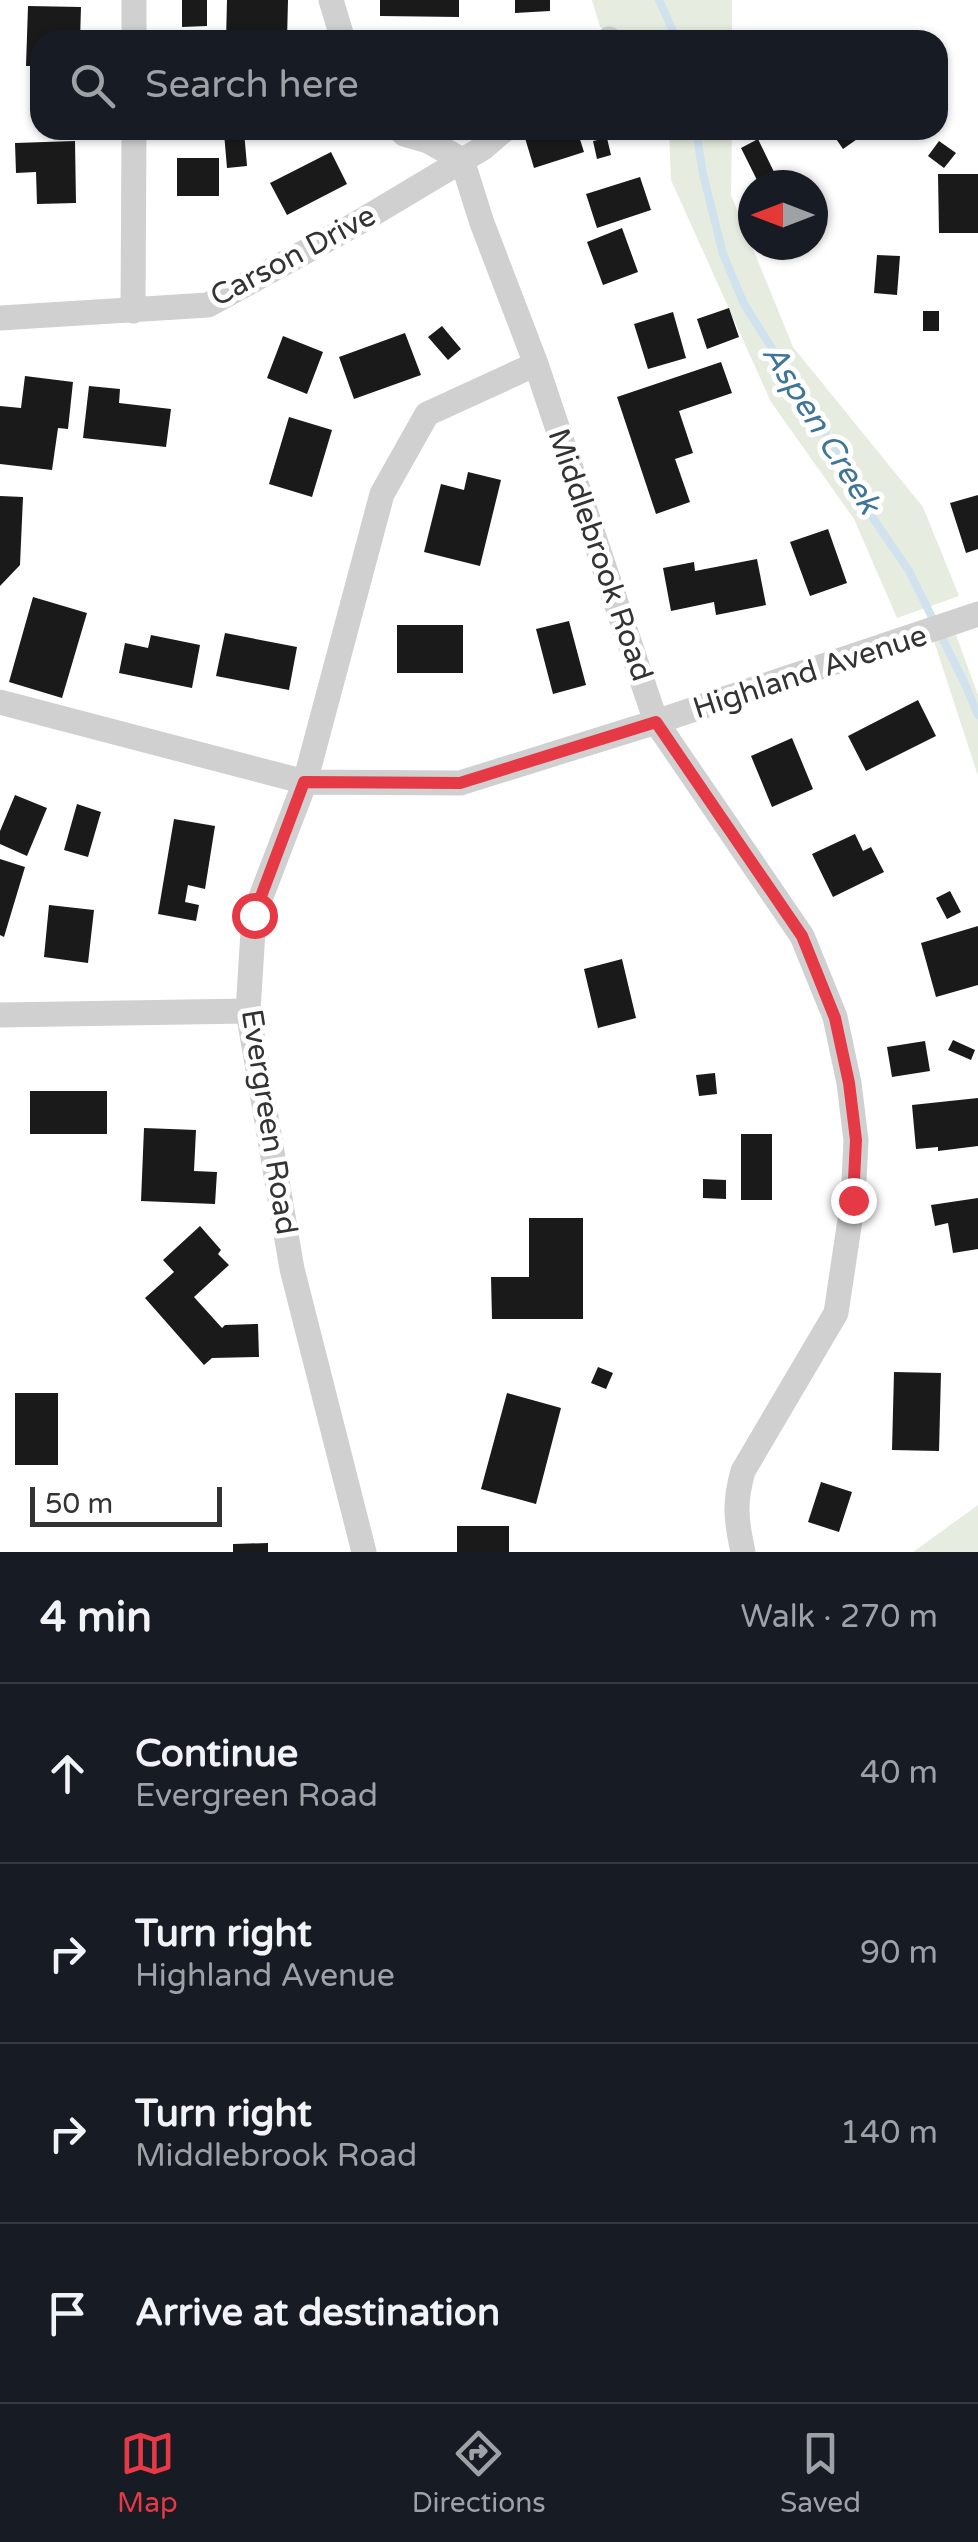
<!DOCTYPE html>
<meta charset="utf-8">
<style>
:root{--surface:#171b24;--page:#20242c;--text:#f1f3f6;--muted:#9ea1a6;--line:#363941;--accent:#e63946}
body{margin:0;font-family:"Varela Round",sans-serif;background:var(--page);color:var(--text)}
.compass{position:absolute;left:738px;top:170px;width:90px;height:90px;border-radius:50%;background:var(--surface);box-shadow:0 2px 8px #0004;rotate:270deg}
.scale{position:absolute;left:30px;bottom:25px;width:192px;box-sizing:border-box;padding-left:10px;border:5px solid #333;border-top:0;font-size:28px;line-height:35px;white-space:nowrap;color:#333;-webkit-text-stroke:8px #fff;paint-order:stroke}
.stop{position:absolute;width:30px;height:30px;margin:-22px;border:8px solid #e63946;border-radius:50%;background:#fff}
.stop.end{background:#e63946;border-color:#fff;box-shadow:0 2px 10px #0008}
.list{margin:0;padding:0;list-style:none}
h2{display:flex;justify-content:space-between;align-items:center;height:130px;margin:0;padding:0 40px;font-size:42px}
h2 small{font-size:32px;font-weight:400;color:var(--muted)}
.list li{display:grid;grid-template-columns:65px 1fr auto;gap:30px;align-items:center;box-sizing:border-box;height:180px;padding:0 40px;border-top:2px solid var(--line)}
.list b{display:block;font-size:38px;white-space:nowrap}
.list p{margin:0;font-size:32px;white-space:nowrap;color:var(--muted)}
.list em{font-size:32px;font-style:normal;color:var(--muted)}
.icon{flex:none;width:55px;height:55px;fill:none;stroke:currentColor;stroke-width:2;stroke-linecap:round;stroke-linejoin:round}
.map{position:relative;flex:none;width:978px;height:1552px;overflow:hidden}
.search{position:absolute;background:var(--surface);box-shadow:0 2px 8px #0004;left:30px;right:30px;top:30px;height:110px;display:flex;align-items:center;gap:25px;box-sizing:border-box;padding:0 35px;border-radius:30px;color:var(--muted);font-size:38px}
.sheet{height:850px;background:var(--surface)}
nav{display:flex;justify-content:space-around;align-items:center;box-sizing:border-box;height:140px;border-top:2px solid var(--line);background:var(--surface);font-size:28px;color:var(--muted)}
nav a{display:grid;justify-items:center;gap:5px}
nav .on{color:var(--accent)}
.map>svg:first-child{display:block}
.green{fill:#e6ecdf}
.lines{fill:none;stroke-linecap:round;stroke-linejoin:round}
.stream{stroke:#cfe2ee;stroke-width:8}
.building{fill:#1a1a1a}
.minor{stroke:#d0d0d0;stroke-width:25}
.route{stroke:#e63946;stroke-width:12}
.labels{text-anchor:middle;dominant-baseline:central;stroke-width:10;stroke-linejoin:round;paint-order:stroke}
.street-label{font-size:30px;fill:#333;stroke:#fff}
.water-label{font-size:32px;font-style:italic;fill:#3f7597;stroke:#fff}
</style>
<div class="map">
<svg width="978" height="1552" viewBox="0 0 978 1552">
<rect width="100%" height="100%" fill="#fff"/>
<!-- green -->
<path class="green" d="M592 0H732V40H633L600 27Z
M669 130H732L731 195 793 347 923 507 959 596 897 618 854 519 771 402 671 180Z
M955 632 978 695V776L933 638Z
M978 1505V1552H913Z"/>
<g class="lines">
<!-- stream -->
<path class="stream" d="M659 0 677 40
M696 130 703 174 723 254 744 304 826 434 862 502 909 571 964 682 978 715"/>
</g>
<!-- building -->
<path class="building" d="M182 0H207V26L182 27Z
M227 0H288L287 40H226Z
M380 0H459V17L380 16Z
M515 0H550V11L515 13Z
M28 6 81 7 80 40H40V66H26Z
M551 130H577L584 152 534 168 525 138Z
M830 130H870L843 149Z
M244 131 247 166 227 168 224 133Z
M607 138 611 155 597 159 593 141Z
M758 139 774 172 757 180 741 148Z
M75 141 76 203 37 204 36 172 16 173 15 143Z
M939 141 956 153 944 168 928 156Z
M331 152 347 184 287 215 270 183Z
M177 158H219V196H177Z
M938 174H978V233H939Z
M640 177 651 210 597 228 586 194Z
M622 228 638 272 603 285 587 242Z
M877 255 900 256 897 295 874 293Z
M729 308 739 337 707 349 697 319Z
M923 311H939V331H923Z
M673 312 686 358 648 369 634 324Z
M442 326 461 349 448 360 428 337Z
M405 333 421 375 354 399 339 357Z
M283 336 323 352 307 394 267 378Z
M721 362 732 393 679 411 693 453 675 459 690 502 656 514 617 397Z
M25 376 73 382 68 429 58 428 52 470 0 464V406L21 408Z
M89 386 120 389 119 403 171 409 166 447 83 438Z
M289 417 332 430 312 497 269 484Z
M468 472 501 480 480 566 424 552 441 484 464 490Z
M978 495V549L966 553 950 503Z
M0 496 23 497 20 565 0 586Z
M828 529 847 583 810 596 790 542Z
M757 559 766 605 716 615 714 602 671 611 663 568 694 562 695 571Z
M33 597 87 613 62 698 9 682Z
M569 621 586 685 553 694 536 629Z
M397 625H463V673H397Z
M225 633 297 647 289 690 216 676Z
M151 635 200 645 192 688 119 673 125 643 148 648Z
M918 700 936 736 866 771 848 736Z
M792 738 813 789 772 807 751 756Z
M15 795 47 808 27 856 0 844V831Z
M77 804 101 812 88 857 64 850Z
M174 819 215 826 205 889 188 885 185 902 199 905 196 921 158 914Z
M855 834 863 851 871 847 884 872 833 897 812 854Z
M0 859 25 867 4 937 0 935Z
M950 891 961 912 947 919 936 898Z
M49 905 94 910 88 963 44 957Z
M978 926V985L936 997 921 943Z
M622 959 636 1018 598 1028 584 969Z
M953 1040 975 1050 971 1060 948 1050Z
M925 1041 930 1071 892 1077 887 1047Z
M715 1073 717 1094 699 1096 696 1075Z
M30 1091H107V1134H30Z
M978 1098V1146L938 1151V1147L916 1149 912 1105Z
M144 1128 196 1130 194 1171 217 1172 215 1204 141 1201Z
M741 1134H772V1200H741Z
M703 1179 726 1180V1199L703 1198Z
M978 1198V1249L953 1253 948 1223 935 1226 931 1205Z
M529 1218H583V1319H492L491 1277H529Z
M200 1226 221 1250 218 1254 229 1265 194 1297 222 1328 225 1325 258 1324 259 1357 212 1358 204 1365 145 1298 174 1272 163 1260Z
M598 1367 613 1373 606 1389 591 1383Z
M894 1372 941 1373 939 1451 892 1450Z
M15 1393H58V1465H15Z
M507 1393 561 1408 536 1504 481 1489Z
M821 1482 852 1492 839 1532 808 1522Z
M457 1526H509V1552H457Z
M268 1543V1552H233V1544Z"/>
<g class="lines">
<!-- minor -->
<path class="minor" d="M331 0 343 40
M134 40V0
M608 40 609 39
M400 130 404 134 428 141 462 160 482 223 536 364 656 722 802 936 835 1017 849 1083 856 1140 853 1200 836 1313 743 1471C734 1503 736 1520 743 1552
M133 311 134 130
M0 318 208 305 356 224 483 148 504 130
M0 702 305 782 460 783 656 722 978 614
M0 1015 248 1011
M364 1552 292 1269 248 1011 254 915 305 782 382 494 427 414 536 364"/>
</g>
<g class="lines">
<!-- route -->
<path class="route" d="M254 915 304 782 460 783 656 722 802 936 835 1018 849 1083 856 1140 853 1200"/>
</g>
<g class="labels">
<!-- street labels -->
<g class="street-label">
<text transform="translate(293 256) rotate(-28)">Carson Drive</text>
<text transform="translate(600 555) rotate(71)">Middlebrook Road</text>
<text transform="translate(810 672) rotate(-18)">Highland Avenue</text>
<text transform="translate(269 1122) rotate(81)">Evergreen Road</text>
</g>
<!-- water labels -->
<g class="water-label">
<text transform="translate(821 429) rotate(58)">Aspen Creek</text>
</g>
</g>
</svg>
<svg class="compass" viewBox="-18 -18 36 36"><path d="M0-13l5 13h-10z" fill="#e53935"/><path d="M0 13l5-13h-10z" fill="#9ea1a6"/></svg>
<div class="scale">50 m</div>
<div class="stop" style="left:254px;top:915px"></div>
<div class="stop end" style="left:853px;top:1200px"></div>
<div class="search"><svg class="icon" aria-label="search" viewBox="0 0 24 24"><circle cx="10" cy="10" r="6"/><path d="M15 15l6 6"/></svg>Search here</div>
</div>
<section class="sheet">
<h2>4 min<small>Walk · 270 m</small></h2>
<ul class="list">
<li><svg class="icon" aria-label="ahead" viewBox="0 0 24 24"><path d="M12 20V5M6 11l6-6 6 6"/></svg><div><b>Continue</b><p>Evergreen Road</p></div><em>40 m</em></li>
<li><svg class="icon" aria-label="right" viewBox="0 0 24 24"><path d="M7 20v-9h11M14 6l5 5-5 5"/></svg><div><b>Turn right</b><p>Highland Avenue</p></div><em>90 m</em></li>
<li><svg class="icon" aria-label="right" viewBox="0 0 24 24"><path d="M7 20v-9h11M14 6l5 5-5 5"/></svg><div><b>Turn right</b><p>Middlebrook Road</p></div><em>140 m</em></li>
<li><svg class="icon" aria-label="arrive" viewBox="0 0 24 24"><path d="M6 21V4h12l-3 4 3 4H6"/></svg><div><b>Arrive at destination</b></div></li>
</ul>
</section>
<nav>
<a class="on"><svg class="icon" aria-label="map" viewBox="0 0 24 24"><path d="M3 6l6-2 6 2 6-2v14l-6 2-6-2-6 2zM9 4v14M15 6v14"/></svg>Map</a>
<a><svg class="icon" aria-label="directions" viewBox="0 0 24 24"><path d="M12 3l9 9-9 9-9-9zM9 14v-3h6M13 9l2 2-2 2"/></svg>Directions</a>
<a><svg class="icon" aria-label="saved" viewBox="0 0 24 24"><path d="M7 4h10v16l-5-4-5 4z"/></svg>Saved</a>
</nav>
